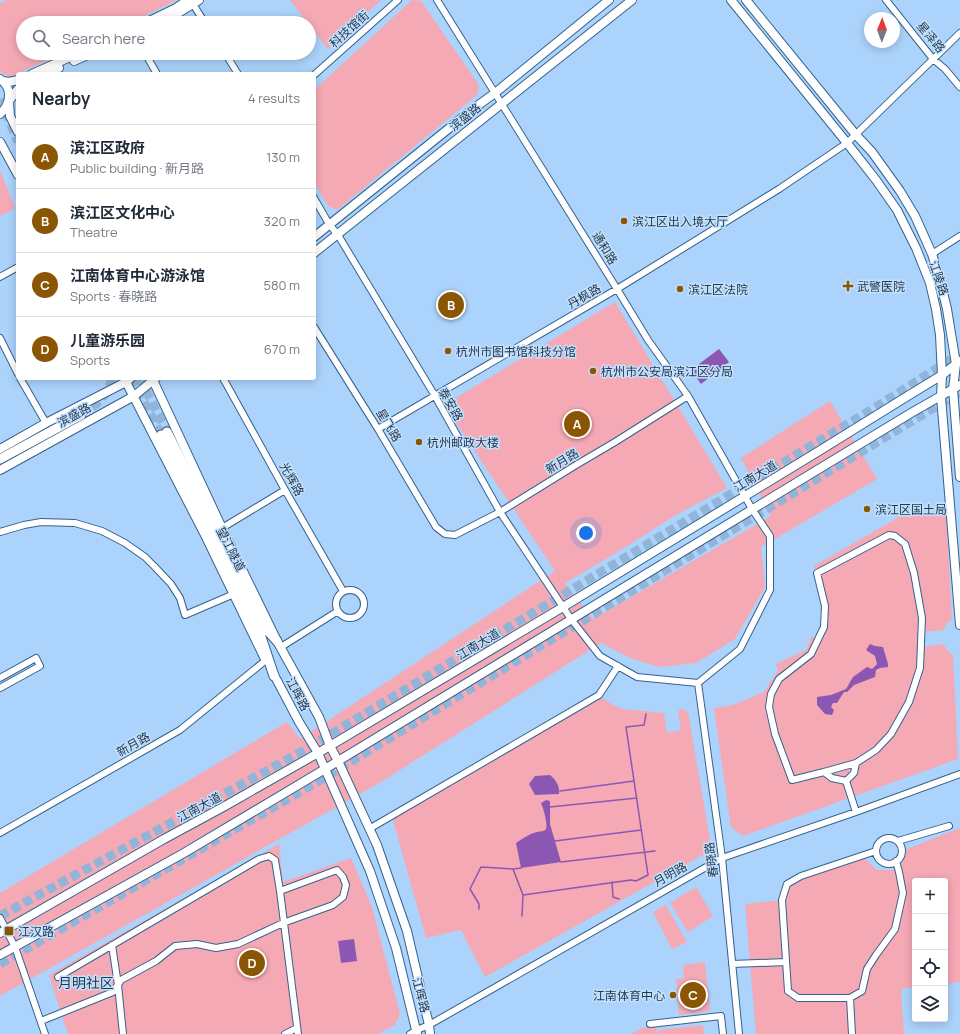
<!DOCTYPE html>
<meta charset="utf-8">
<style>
:root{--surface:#fff;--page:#f2f2f3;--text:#1f2937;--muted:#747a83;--line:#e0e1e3;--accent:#8a5603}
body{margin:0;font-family:Manrope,"Noto Sans SC",sans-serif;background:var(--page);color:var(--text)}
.controls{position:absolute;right:12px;bottom:12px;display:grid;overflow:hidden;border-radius:4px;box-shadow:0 2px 10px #0003}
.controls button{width:36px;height:36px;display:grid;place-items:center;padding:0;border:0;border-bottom:1px solid var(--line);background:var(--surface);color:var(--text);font:20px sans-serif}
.compass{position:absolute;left:864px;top:12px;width:36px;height:36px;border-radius:50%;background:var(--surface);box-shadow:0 2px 10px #0003;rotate:1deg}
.you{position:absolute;left:586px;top:533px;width:14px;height:14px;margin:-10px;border:3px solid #fff;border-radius:50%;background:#1a73e8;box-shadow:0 0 0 6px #1a73e833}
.badge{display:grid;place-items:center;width:26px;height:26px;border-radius:50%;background:var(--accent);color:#fff;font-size:13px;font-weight:700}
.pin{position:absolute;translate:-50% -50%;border:2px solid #fff;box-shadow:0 1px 4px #0006}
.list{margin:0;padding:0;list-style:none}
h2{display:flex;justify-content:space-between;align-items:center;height:52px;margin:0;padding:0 16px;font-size:17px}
h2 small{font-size:13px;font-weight:400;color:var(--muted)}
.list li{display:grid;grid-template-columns:26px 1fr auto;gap:12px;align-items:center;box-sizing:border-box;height:64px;padding:0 16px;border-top:1px solid var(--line)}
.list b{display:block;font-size:15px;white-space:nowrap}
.list p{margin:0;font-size:13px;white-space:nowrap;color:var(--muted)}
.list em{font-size:13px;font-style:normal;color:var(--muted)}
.icon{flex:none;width:22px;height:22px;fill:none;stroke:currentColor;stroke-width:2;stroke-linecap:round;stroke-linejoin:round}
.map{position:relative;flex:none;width:960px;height:1034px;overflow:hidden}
.search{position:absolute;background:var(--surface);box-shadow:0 2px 10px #0003;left:16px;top:16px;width:300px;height:44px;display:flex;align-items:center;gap:10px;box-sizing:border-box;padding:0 14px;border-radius:22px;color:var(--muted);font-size:15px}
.panel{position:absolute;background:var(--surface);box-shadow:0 2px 10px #0003;left:16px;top:72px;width:300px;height:308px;border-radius:4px}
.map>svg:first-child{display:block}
.green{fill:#f5a9b5}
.water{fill:#8c57b3}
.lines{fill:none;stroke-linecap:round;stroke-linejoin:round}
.stream{stroke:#8c57b3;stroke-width:1.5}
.highway-tunnel{stroke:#91b4d8;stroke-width:9;stroke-dasharray:9 4.5;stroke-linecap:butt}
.minor-casing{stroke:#34628e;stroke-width:8}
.major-casing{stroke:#34628e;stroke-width:10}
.highway-casing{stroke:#34628e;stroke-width:11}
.minor{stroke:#fff;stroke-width:6}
.major{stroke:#fff;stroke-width:8}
.highway{stroke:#fff;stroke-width:9}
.poi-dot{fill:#8a5603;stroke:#c2e0fe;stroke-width:1.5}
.labels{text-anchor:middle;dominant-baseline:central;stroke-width:3;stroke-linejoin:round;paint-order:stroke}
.street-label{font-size:12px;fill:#25394c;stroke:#c2e0fe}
.poi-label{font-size:12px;fill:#25394c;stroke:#c2e0fe;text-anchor:start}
.quarter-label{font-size:14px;fill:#25394c;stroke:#c2e0fe}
</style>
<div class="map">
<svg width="960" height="1034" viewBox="0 0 960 1034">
<rect width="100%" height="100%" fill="#acd3fb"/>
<!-- green -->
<path class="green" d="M7 0H177L130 23H23V53H63L10 77 0 72V3Z
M290 0H381L328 49Z
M412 0 421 1 479 85 477 95 337 210 328 206 314 182V90Z
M0 170 15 208 0 216Z
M615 302 727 488 676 515 611 556 565 583 593 619 771 516 741 458 830 401 877 479 761 547 765 587 735 639 696 663 659 667 630 658 601 643 381 782 0 996V893L287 722 300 739 555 571 444 405Z
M908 512H946L952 620 947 622 944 630 921 632V647L943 644 949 652 953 655 958 759 743 836 731 827 714 708 733 705 764 692 770 682 778 671 776 664 806 650 812 635 816 642C819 637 823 631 824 625 827 607 821 583 814 566Z
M601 697 613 705 623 709 664 713 667 733 681 730 678 711 682 709 688 712 710 840 706 853 485 977 461 930 426 938 392 817Z
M960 828V982L945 984V881H915V987L901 989 904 1034H756L745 904 782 900 787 884 862 856 877 870H892L901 865 907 849Z
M279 844 283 882 351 858 372 907 400 1014 395 1025 378 1034H68L49 975Z
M696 887 713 916 688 932 670 903Z
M666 905 687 942 672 949 653 912Z
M705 962 710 1011 679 1015 676 979 684 978 683 965Z
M703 1025 704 1034H658V1030Z
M656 1027 657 1034H631L642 1028Z"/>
<!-- water -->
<path class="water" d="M719 349 729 362 701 384 691 370Z
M870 644 875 646 883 647 888 664V667L880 668 876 670 875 677 854 685 847 692H844L837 703H833L831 707 834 710 832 715 825 714 817 705V697L831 695 846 689 853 677 867 667 872 669 877 664 875 656 866 650Z
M550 775C556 780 560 786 559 794L535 795 529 784 535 776Z
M546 800 550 801V824L561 862 521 868 516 843C523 838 529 834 537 832 540 831 544 832 546 829 548 824 543 807 541 803Z
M354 939 357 961 341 963 338 941Z"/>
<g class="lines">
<!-- stream -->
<path class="stream" d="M560 791 634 781
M550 807 637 798
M555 841 641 830
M561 862 655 851
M521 868 513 869 523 895 522 916
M612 882 613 897 619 899
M523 895 631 880 636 881 648 875 626 727 644 725 646 714
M479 909V904L470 889 481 867 513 869"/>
<!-- highway-tunnel -->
<path class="highway-tunnel" d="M0 99 18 142
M132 378 161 435
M140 378 167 432
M81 415C97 404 107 397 112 378
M0 916 301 752 871 410 960 354
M0 964 319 781 539 647 960 392"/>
<defs>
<path id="minor" d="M886 0 933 59 945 69 960 87
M191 1 205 23
M145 53 157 74
M225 53 238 74
M314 75 398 0
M314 198 329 224 338 235 435 396 500 512 571 619 600 656 637 677 698 683 740 649 770 590V536L752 509 688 396 648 340 617 289 437 0
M932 254 960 236
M0 277 18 267
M314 327 378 429 436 527 445 534 455 535 500 512 576 465 615 442 688 396
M0 338 18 374
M20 378 46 423
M223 378 285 490 343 591
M378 429 617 289 779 189 847 143 960 33
M222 528 285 490
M0 532 24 525 41 522 75 523 102 531 125 543 145 557 155 567 171 584 180 598 185 615 234 594
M889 535 895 536 905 544 914 573 922 618 920 668 909 702 891 734 876 750 856 763 824 772 792 780 775 734 769 707 771 694 779 679 811 654 824 627 825 606 817 573Z
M336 604a14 14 0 1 1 28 0a14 14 0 1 1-28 0Z
M281 647 338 611
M0 678 36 658 40 666 0 688
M698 683 722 858 739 1034
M824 772 832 778 846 781 854 773 856 763
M846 781 856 812
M369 829 599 695 618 666
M0 833 180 730 266 660
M876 851a13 13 0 1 1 26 0a13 13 0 1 1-26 0Z
M898 841 949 826
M876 851 801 876 787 884 782 900 788 991 798 998H850L862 991 867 969 876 955 895 929 903 893 899 872 896 861
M280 891 298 1034
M0 918 15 947 45 1034
M112 945 118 985 123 1034
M732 964 786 962
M850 998 852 1034
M41 1021 113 992 121 980 156 961 175 946 197 944 216 948 238 944 283 923 333 905 343 897 346 885 343 877 337 870 280 891 275 860 269 856 259 859 58 977
M650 1024 721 1016 723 1034
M285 1034 297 1028
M410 1034 417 1030 429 1025 722 858 856 812 960 774"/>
<path id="major" d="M731 0 847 143 876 180 897 210 916 248 930 283 936 309 940 335 942 375 941 397 960 625
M746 0 856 135 872 152 900 191 915 216 932 254 939 276 947 309 956 364 953 389 960 477
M145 23 176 8 188 0
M158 23 175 15 199 0
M74 61 92 53
M32 74 79 53
M46 74 59 68
M0 79C13 88 11 104 0 114
M3 81 9 82 18 80
M18 89 9 101 10 116 18 132
M0 142 18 175
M314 237 473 109 495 93 609 0
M314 253 632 0
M124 378 206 537 264 657
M152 378 222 528 277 641 319 717 330 746 338 761 377 845 407 931 429 1025 430 1034
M0 449 46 423 126 382 131 378
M0 470 134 396 156 378
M272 671 299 722 318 753 370 871 396 948 417 1034
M0 933 164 839 225 806 318 753 563 607 819 451 906 397 942 375 960 361
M0 955 184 853 325 769 911 413 960 385"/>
<path id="highway" d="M167 432 266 629 277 641
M161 435 259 631 274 676
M0 459 81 415"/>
</defs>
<!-- minor casing -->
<use href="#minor" class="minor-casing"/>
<!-- major casing -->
<use href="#major" class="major-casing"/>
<!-- highway casing -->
<use href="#highway" class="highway-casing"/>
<!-- minor -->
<use href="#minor" class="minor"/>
<!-- major -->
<use href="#major" class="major"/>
<!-- highway -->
<use href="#highway" class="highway"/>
</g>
<!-- markers -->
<g class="poi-dot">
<circle cx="624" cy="221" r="4"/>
<path d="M846 280h4v4h4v4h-4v4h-4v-4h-4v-4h4z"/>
<circle cx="680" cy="289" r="4"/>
<circle cx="448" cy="351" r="4"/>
<circle cx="593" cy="371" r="4"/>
<circle cx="419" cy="442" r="4"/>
<circle cx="867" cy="509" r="4"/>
<rect x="4" y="926" width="10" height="10" rx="2"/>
<circle cx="673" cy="995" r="4"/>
</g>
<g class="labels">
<!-- street labels -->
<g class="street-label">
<text transform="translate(349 29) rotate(-42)">科技馆街</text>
<text transform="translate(931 37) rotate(50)">星泽路</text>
<text transform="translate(465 117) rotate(-39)">滨盛路</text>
<text transform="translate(605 248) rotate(58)">通和路</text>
<text transform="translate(939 278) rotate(71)">江陵路</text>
<text transform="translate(584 296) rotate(-30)">丹枫路</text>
<text transform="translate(451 404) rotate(60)">泰安路</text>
<text transform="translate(74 415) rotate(-29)">滨盛路</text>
<text transform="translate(389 425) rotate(59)">星飞路</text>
<text transform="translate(562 461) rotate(-32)">新月路</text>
<text transform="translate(755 476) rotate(-31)">江南大道</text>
<text transform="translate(292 479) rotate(61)">光辉路</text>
<text transform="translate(231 549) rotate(63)">望江隧道</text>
<text transform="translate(478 644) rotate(-31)">江南大道</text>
<text transform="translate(298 694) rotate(62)">江晖路</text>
<text transform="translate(133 744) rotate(-30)">新月路</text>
<text transform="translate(199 807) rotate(-28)">江南大道</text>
<text transform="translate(711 860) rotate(-97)">春晓路</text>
<text transform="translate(670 874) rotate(-29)">月明路</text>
<text transform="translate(421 995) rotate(75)">江晖路</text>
</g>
<!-- poi labels -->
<g class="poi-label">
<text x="632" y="221">滨江区出入境大厅</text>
<text x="857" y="286">武警医院</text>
<text x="688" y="289">滨江区法院</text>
<text x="456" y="351">杭州市图书馆科技分馆</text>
<text x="601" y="371">杭州市公安局滨江区分局</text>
<text x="427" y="442">杭州邮政大楼</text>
<text x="875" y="509">滨江区国土局</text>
<text x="18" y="931">江汉路</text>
<text x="665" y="995" text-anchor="end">江南体育中心</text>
</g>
<!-- quarter labels -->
<g class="quarter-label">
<text x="86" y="982">月明社区</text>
</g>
</g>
</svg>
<div class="controls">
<button>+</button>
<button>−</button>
<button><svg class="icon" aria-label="locate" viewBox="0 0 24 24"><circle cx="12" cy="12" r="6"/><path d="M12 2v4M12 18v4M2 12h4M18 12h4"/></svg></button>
<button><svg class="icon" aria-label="layers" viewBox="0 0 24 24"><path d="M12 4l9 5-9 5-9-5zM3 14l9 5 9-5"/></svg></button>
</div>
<svg class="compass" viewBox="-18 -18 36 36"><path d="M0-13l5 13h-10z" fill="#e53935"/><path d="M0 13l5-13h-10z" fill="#747a83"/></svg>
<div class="you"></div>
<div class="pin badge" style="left:577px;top:424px">A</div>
<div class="pin badge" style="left:451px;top:305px">B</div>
<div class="pin badge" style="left:693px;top:995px">C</div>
<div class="pin badge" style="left:252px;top:963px">D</div>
<div class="search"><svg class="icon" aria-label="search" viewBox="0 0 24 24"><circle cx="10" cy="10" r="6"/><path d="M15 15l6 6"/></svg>Search here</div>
<section class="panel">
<h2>Nearby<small>4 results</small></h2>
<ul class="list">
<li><span class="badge">A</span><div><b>滨江区政府</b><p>Public building · 新月路</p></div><em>130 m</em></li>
<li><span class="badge">B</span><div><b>滨江区文化中心</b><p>Theatre</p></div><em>320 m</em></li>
<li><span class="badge">C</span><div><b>江南体育中心游泳馆</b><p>Sports · 春晓路</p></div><em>580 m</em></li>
<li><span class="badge">D</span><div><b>儿童游乐园</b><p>Sports</p></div><em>670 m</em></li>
</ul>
</section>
</div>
